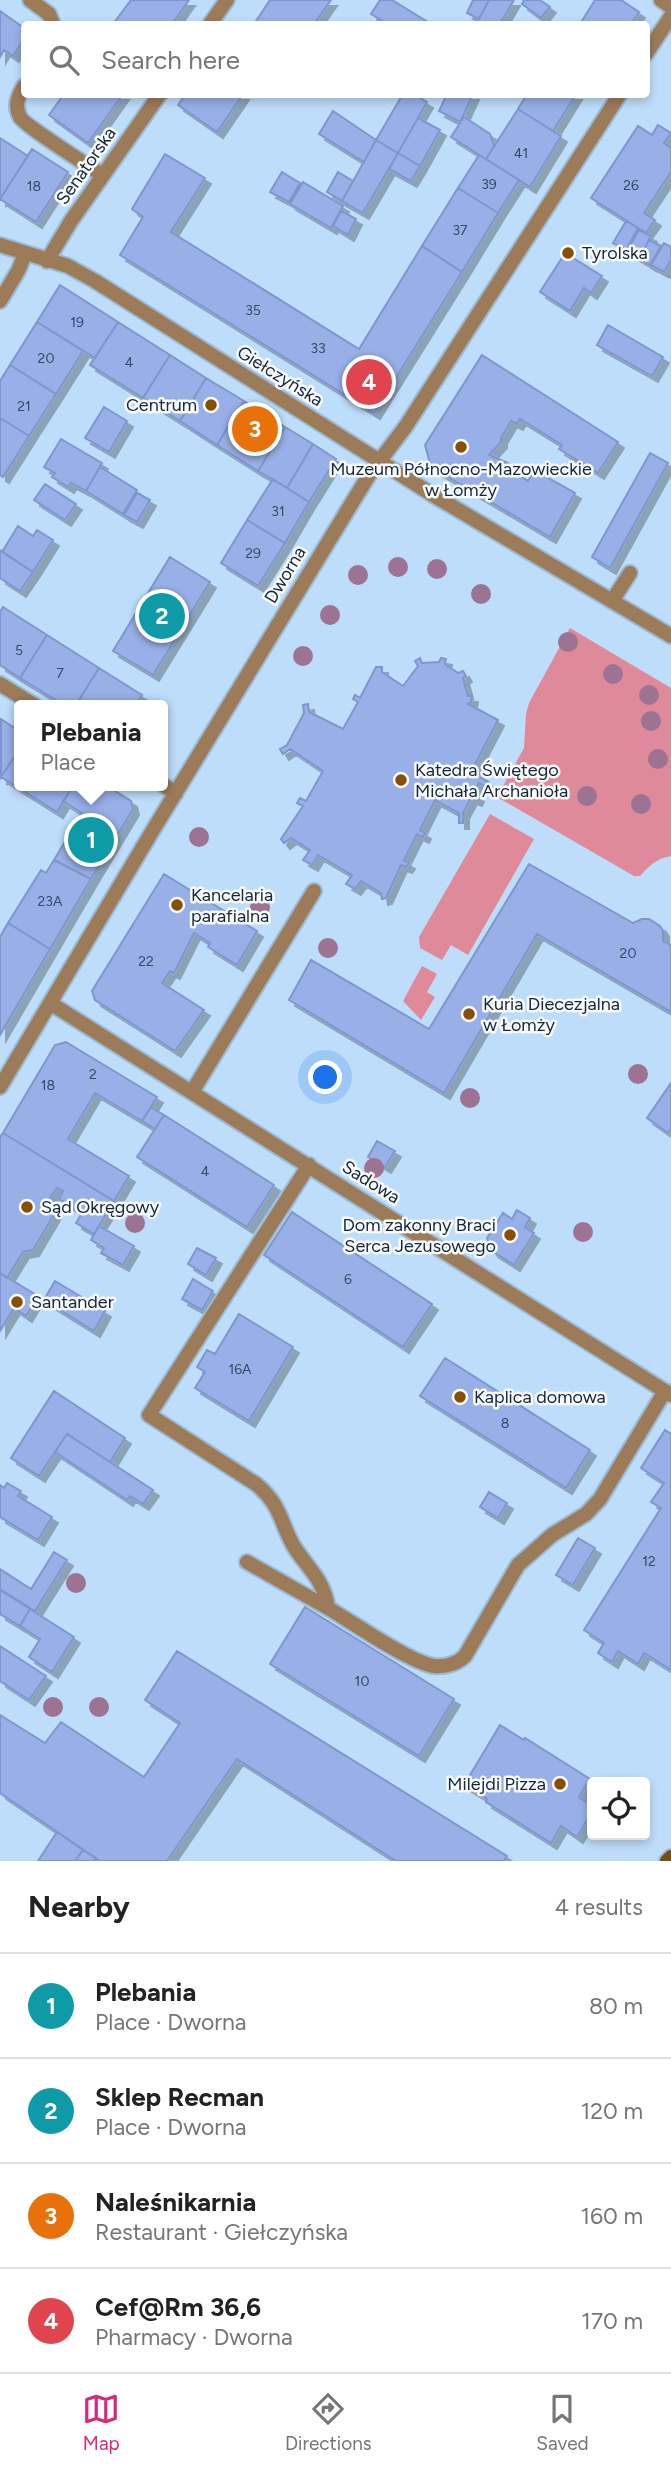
<!DOCTYPE html>
<meta charset="utf-8">
<style>
:root{--surface:#fff;--page:#f6f6f6;--text:#222;--muted:#767676;--line:#e0e0e0;--accent:#db2777}
body{margin:0;font-family:Figtree,sans-serif;background:var(--page);color:var(--text)}
.controls{position:absolute;right:21px;bottom:21px;display:grid;overflow:hidden;border-radius:7px;box-shadow:0 4px 10px #0003}
.controls button{width:63px;height:63px;display:grid;place-items:center;padding:0;border:0;border-bottom:2px solid var(--line);background:var(--surface);color:var(--text);font:35px sans-serif}
.you{position:absolute;left:326px;top:1078px;width:24px;height:24px;margin:-18px;border:5px solid #fff;border-radius:50%;background:#1a73e8;box-shadow:0 0 0 10px #1a73e833}
.badge{display:grid;place-items:center;width:46px;height:46px;border-radius:50%;background:var(--accent);color:#fff;font-size:23px;font-weight:700}
.pin{position:absolute;translate:-50% -50%;border:4px solid #fff;box-shadow:0 2px 7px #0006}
.popup{position:absolute;left:14px;top:700px;width:154px;height:91px;box-sizing:border-box;display:grid;place-content:center;border-radius:7px;background:var(--surface);filter:drop-shadow(0 2px 5px #0005);font-size:23px;white-space:nowrap;color:var(--muted)}
.popup b{font-size:26px;color:var(--text)}
.popup::after{content:'';position:absolute;left:50%;top:100%;margin-left:-14px;border:14px solid transparent;border-top-color:var(--surface)}
.list{margin:0;padding:0;list-style:none}
h2{display:flex;justify-content:space-between;align-items:center;height:91px;margin:0;padding:0 28px;font-size:30px}
h2 small{font-size:23px;font-weight:400;color:var(--muted)}
.list li{display:grid;grid-template-columns:46px 1fr auto;gap:21px;align-items:center;box-sizing:border-box;height:105px;padding:0 28px;border-top:2px solid var(--line)}
.list b{display:block;font-size:26px;white-space:nowrap}
.list p{margin:0;font-size:23px;white-space:nowrap;color:var(--muted)}
.list em{font-size:23px;font-style:normal;color:var(--muted)}
.icon{flex:none;width:38px;height:38px;fill:none;stroke:currentColor;stroke-width:2;stroke-linecap:round;stroke-linejoin:round}
.map{position:relative;flex:none;width:671px;height:1861px;overflow:hidden}
.search{position:absolute;background:var(--surface);box-shadow:0 4px 10px #0003;left:21px;right:21px;top:21px;height:77px;display:flex;align-items:center;gap:18px;box-sizing:border-box;padding:0 24px;border-radius:7px;color:var(--muted);font-size:26px}
.sheet{height:511px;background:var(--surface)}
nav{display:flex;justify-content:space-around;align-items:center;box-sizing:border-box;height:98px;border-top:2px solid var(--line);background:var(--surface);font-size:19px;color:var(--muted)}
nav a{display:grid;justify-items:center;gap:4px}
nav .on{color:var(--accent)}
.map>svg:first-child{display:block}
.grass{fill:#de8a9b}
.building{fill:#98afe8;stroke:#7f96cd;stroke-width:2;filter:url(#shadow)}
.lines{fill:none;stroke-linecap:round;stroke-linejoin:round}
.lane-casing{stroke:#9cb9d4;stroke-width:18}
.street-casing{stroke:#9cb9d4;stroke-width:18}
.secondary-casing{stroke:#9cb9d4;stroke-width:18}
.lane{stroke:#9c7b59;stroke-width:14}
.street{stroke:#9c7b59;stroke-width:14}
.secondary{stroke:#7b4c0f;stroke-width:14}
.tree{fill:#9c7392}
.poi-dot{fill:#875000;stroke:#fafafa;stroke-width:2.5}
.labels{text-anchor:middle;dominant-baseline:central;stroke-width:5;stroke-linejoin:round;paint-order:stroke}
.number-label{font-size:14px;fill:#344a66}
.street-label{font-size:18px;fill:#13283a;stroke:#fafafa}
.poi-label{font-size:18px;fill:#13283a;stroke:#fafafa;text-anchor:start}
</style>
<div class="map">
<svg width="671" height="1861" viewBox="0 0 671 1861">
<defs>
<filter id="shadow"><feDropShadow dx="6" dy="6" stdDeviation="0" flood-color="#0004"/></filter>
</defs>
<rect width="100%" height="100%" fill="#beddfa"/>
<!-- grass -->
<path class="grass" d="M570 628 671 688V856C656 859 650 865 640 876H634L497 797 524 748 526 714 529 703Z
M490 814 534 839 468 955 451 945 442 960 420 948 419 937Z
M422 966 437 974 427 992 435 997 421 1020 403 1001Z"/>
<!-- building -->
<path class="building" d="M131 0H189L172 24H113Z
M270 0H331L314 24H254Z
M380 0H392L431 24H388L371 14Z
M473 0H489L479 19 467 13Z
M489 0H514L500 24H476Z
M524 0H540L550 7 541 18 522 4Z
M595 0H621L639 12 631 24H580Z
M0 11 24 28V39L13 56 4 50 0 57Z
M64 94H123L88 143 49 115Z
M186 94H243L217 132 178 105Z
M403 94H414L427 102 398 153 376 140Z
M447 94H473L460 122 439 111Z
M527 94H576L553 131 518 109Z
M518 109 561 136 530 187 486 159Z
M333 111 376 140 364 162 319 134Z
M464 117 490 134 494 146 486 159 451 137Z
M418 118 440 130 420 166 398 153Z
M658 125 671 133 664 143 671 148V172L644 213 655 220 646 233 591 198 638 126 652 135Z
M0 138 28 156 0 199Z
M376 140 398 153 363 213 342 201Z
M32 149 68 172 36 222 0 199Z
M398 153 420 166 411 181 389 169Z
M165 154 205 178 171 232 359 349 422 246 462 272 374 413 120 255 143 217 132 209Z
M479 155 519 180 498 213 458 188Z
M282 172 300 183 289 202 270 192Z
M338 172 353 181 342 201 327 192Z
M303 182 343 206 331 228 290 204Z
M458 188 498 213 462 272 422 246Z
M341 211 356 219 348 235 333 226Z
M626 221 638 228 626 250 613 243Z
M639 230 651 236 639 258 627 251Z
M649 240 661 246 650 265 639 258Z
M664 243 671 247V260L664 272 651 265Z
M565 253 602 276 591 293 584 288 570 311 540 292Z
M60 285 118 322 95 358 37 322Z
M37 322 83 351 56 394 10 365Z
M118 322 170 355 143 398 90 365Z
M608 325 663 357 652 376 597 345Z
M170 355 206 378 180 421 143 398Z
M482 355 618 442 598 473 559 449 562 445 520 419 517 424 511 421 501 438V442L489 455 508 463 509 467 519 472 517 475 528 481 534 470 575 493 550 537 431 467 425 445Z
M10 365 56 394 29 436 0 418V381Z
M206 378 244 401 217 445 180 421Z
M244 401 285 427 258 471 217 445Z
M104 407 127 421 109 452 85 438Z
M0 418 29 436 3 477 0 475Z
M285 427 313 444 287 488 258 471Z
M61 439 102 463 86 491 71 483 68 487 52 477 55 473 44 467Z
M313 444 336 459 309 502 287 488Z
M650 453 668 463 610 568 592 557Z
M100 467 137 490 123 514 86 491Z
M273 479 309 502 285 543 247 520Z
M45 484 76 504 65 520 34 500Z
M137 493 150 500 137 522 124 515Z
M247 520 285 543 258 586 221 563Z
M18 526 33 536 37 530 53 540 33 572 2 552Z
M0 550 33 572 20 591 0 578Z
M170 557 210 582 153 675 113 651Z
M3 607 47 635 20 678 0 665V612Z
M47 635 99 668 76 705H64L20 678Z
M420 658 422 663 439 662 441 658 446 659 445 664 458 673 463 671 466 676 463 678 468 696H472L471 702 468 704 498 720 472 770 483 776 481 778 487 781 485 786 479 783 473 793 478 796 476 800 471 798 463 813V823H459V813L435 800 420 830 425 833 423 837 417 834 404 860 409 863 406 867 401 865 386 898 382 899 381 893 361 881 355 889 346 884 352 875 318 855 312 865 303 860 310 850 291 838 284 843 281 839 303 806 297 803 300 798 306 801 323 771 290 749 283 754 280 749 287 745 304 713 303 705 308 704 309 712 343 729 358 702 353 699 355 695 360 698 376 667H382V672L403 686 418 666 415 661Z
M99 668 142 695 136 705H76Z
M1 719 19 731V750L1 777Z
M19 750V786H73L57 812 1 777Z
M73 786H107L131 801 133 809 91 879 54 860 82 813 63 801Z
M54 860 91 879 50 949 8 923 41 870 46 873Z
M529 864 633 923 642 919H649L660 926 663 931V941L671 945V1012L537 934 444 1093 289 1000 311 960 429 1029Z
M164 874 257 931 237 965 208 947 210 943 194 933 174 973 170 971 162 983 204 1010 175 1051 95 1000 92 991Z
M8 923 50 949 0 1035V937Z
M66 1042 157 1097 142 1121 95 1093 68 1139 129 1176 114 1201 3 1133 55 1045Z
M671 1083V1128L668 1133 647 1118Z
M151 1107 164 1115 155 1129 142 1121Z
M164 1115 274 1185 247 1227 137 1157Z
M3 1133 114 1201 94 1234 76 1223 82 1213 59 1199 63 1191 57 1188 48 1201 56 1211 33 1250 23 1252 7 1278 0 1273V1137Z
M377 1141 395 1151 385 1167 368 1157Z
M517 1210 530 1218 525 1227 534 1233 514 1265 492 1251 487 1238 503 1213 512 1219Z
M292 1212 432 1304 403 1347 264 1255Z
M99 1226 134 1246 123 1265 101 1253 104 1248 91 1240Z
M197 1248 216 1258 206 1275 188 1264Z
M0 1273 38 1296 26 1316 14 1308 0 1331Z
M193 1279 213 1291 202 1310 182 1299Z
M55 1281 105 1311 94 1331 44 1300Z
M239 1314 293 1347 249 1421 195 1388 205 1372 197 1367 207 1350 215 1354Z
M445 1358 590 1450 566 1488 420 1396Z
M54 1391 125 1438 110 1462 67 1434 39 1476 11 1458Z
M665 1430 671 1434V1670L644 1653 638 1664 618 1651 612 1662 598 1653 604 1643 584 1630 661 1508 651 1502 664 1483 641 1468Z
M67 1434 153 1490 143 1504 130 1496 127 1500 55 1452Z
M7 1483 21 1491 18 1496 52 1517 38 1540 0 1517V1485L4 1488Z
M489 1492 507 1503 498 1518 480 1507Z
M578 1538 595 1548 573 1585 556 1575Z
M54 1552 67 1560 35 1611 0 1589V1569L31 1589Z
M0 1590 30 1609 20 1626 0 1614Z
M305 1607 454 1699 419 1756 270 1664Z
M30 1609 74 1637 52 1672 29 1657 40 1639 20 1626Z
M0 1646 46 1676 29 1700 0 1681Z
M177 1651 507 1856 504 1861H396L237 1759 167 1861H100L0 1793V1715L45 1743 61 1722 144 1777 180 1723 145 1700Z
M500 1725 524 1740 525 1738 590 1779 579 1797 592 1806V1812L577 1837 561 1826 551 1843 486 1802 487 1799 464 1785Z
M57 1832 83 1850 75 1861H38Z
M83 1850 96 1858 94 1861H75Z"/>
<g class="lines">
<defs>
<path id="lane" d="M612 601 630 573
M309 1165 149 1415 256 1484C281 1505 279 1519 293 1545 307 1568 324 1579 328 1608 352 1622 409 1662 434 1666 445 1667 457 1664 465 1656L518 1565 552 1535 586 1514 600 1499 665 1391
M247 1562 328 1608"/>
<path id="street" d="M30 0 49 14 53 24
M661 0 671 7
M210 24 227 0
M646 54 671 16
M24 86C18 96 14 105 20 117 25 126 89 166 102 175
M0 245 68 266 95 281 433 495 671 636
M47 261 71 221 160 94
M0 301 18 271 25 254
M0 684 34 705
M163 785 176 793
M50 1003 671 1395
M0 1087 150 835 369 475 406 426 620 94
M192 1092 314 891"/>
<path id="secondary" d="M667 1861 671 1857"/>
</defs>
<!-- lane casing -->
<use href="#lane" class="lane-casing"/>
<!-- street casing -->
<use href="#street" class="street-casing"/>
<!-- secondary casing -->
<use href="#secondary" class="secondary-casing"/>
<!-- lane -->
<use href="#lane" class="lane"/>
<!-- street -->
<use href="#street" class="street"/>
<!-- secondary -->
<use href="#secondary" class="secondary"/>
</g>
<!-- trees -->
<g class="tree">
<circle cx="398" cy="567" r="10"/>
<circle cx="437" cy="569" r="10"/>
<circle cx="358" cy="575" r="10"/>
<circle cx="481" cy="594" r="10"/>
<circle cx="330" cy="615" r="10"/>
<circle cx="568" cy="642" r="10"/>
<circle cx="303" cy="656" r="10"/>
<circle cx="613" cy="674" r="10"/>
<circle cx="649" cy="695" r="10"/>
<circle cx="651" cy="721" r="10"/>
<circle cx="658" cy="759" r="10"/>
<circle cx="587" cy="796" r="10"/>
<circle cx="641" cy="804" r="10"/>
<circle cx="199" cy="837" r="10"/>
<circle cx="260" cy="907" r="10"/>
<circle cx="328" cy="948" r="10"/>
<circle cx="638" cy="1074" r="10"/>
<circle cx="470" cy="1098" r="10"/>
<circle cx="374" cy="1168" r="10"/>
<circle cx="135" cy="1223" r="10"/>
<circle cx="583" cy="1232" r="10"/>
<circle cx="76" cy="1583" r="10"/>
<circle cx="53" cy="1707" r="10"/>
<circle cx="99" cy="1707" r="10"/>
</g>
<!-- markers -->
<g class="poi-dot">
<circle cx="568" cy="253" r="7"/>
<circle cx="211" cy="405" r="7"/>
<circle cx="461" cy="447" r="7"/>
<circle cx="401" cy="780" r="7"/>
<circle cx="177" cy="905" r="7"/>
<circle cx="469" cy="1014" r="7"/>
<circle cx="27" cy="1207" r="7"/>
<circle cx="510" cy="1235" r="7"/>
<circle cx="17" cy="1302" r="7"/>
<circle cx="460" cy="1397" r="7"/>
<circle cx="560" cy="1784" r="7"/>
</g>
<g class="labels">
<!-- number labels -->
<g class="number-label">
<text x="521" y="153">41</text>
<text x="489" y="184">39</text>
<text x="631" y="185">26</text>
<text x="34" y="186">18</text>
<text x="460" y="230">37</text>
<text x="253" y="310">35</text>
<text x="77" y="322">19</text>
<text x="318" y="348">33</text>
<text x="46" y="358">20</text>
<text x="129" y="362">4</text>
<text x="24" y="406">21</text>
<text x="278" y="511">31</text>
<text x="253" y="553">29</text>
<text x="19" y="650">5</text>
<text x="60" y="673">7</text>
<text x="50" y="901">23A</text>
<text x="628" y="953">20</text>
<text x="146" y="961">22</text>
<text x="93" y="1074">2</text>
<text x="48" y="1085">18</text>
<text x="205" y="1171">4</text>
<text x="348" y="1279">6</text>
<text x="240" y="1369">16A</text>
<text x="505" y="1423">8</text>
<text x="649" y="1561">12</text>
<text x="362" y="1681">10</text>
</g>
<!-- street labels -->
<g class="street-label">
<text transform="translate(86 166) rotate(-55)">Senatorska</text>
<text transform="translate(280 376) rotate(32)">Giełczyńska</text>
<text transform="translate(285 575) rotate(-59)">Dworna</text>
<text transform="translate(371 1182) rotate(32)">Sadowa</text>
</g>
<!-- poi labels -->
<g class="poi-label">
<text x="582" y="253">Tyrolska</text>
<text x="197" y="405" text-anchor="end">Centrum</text>
<text x="461" y="469" text-anchor="middle">Muzeum Północno-Mazowieckie<tspan x="461" dy="21">w Łomży</tspan></text>
<text x="415" y="770">Katedra Świętego<tspan x="415" dy="21">Michała Archanioła</tspan></text>
<text x="191" y="895">Kancelaria<tspan x="191" dy="21">parafialna</tspan></text>
<text x="483" y="1004">Kuria Diecezjalna<tspan x="483" dy="21">w Łomży</tspan></text>
<text x="41" y="1207">Sąd Okręgowy</text>
<text x="496" y="1225" text-anchor="end">Dom zakonny Braci<tspan x="496" dy="21">Serca Jezusowego</tspan></text>
<text x="31" y="1302">Santander</text>
<text x="474" y="1397">Kaplica domowa</text>
<text x="546" y="1784" text-anchor="end">Milejdi Pizza</text>
</g>
</g>
</svg>
<div class="controls">
<button><svg class="icon" aria-label="locate" viewBox="0 0 24 24"><circle cx="12" cy="12" r="6"/><path d="M12 2v4M12 18v4M2 12h4M18 12h4"/></svg></button>
</div>
<div class="you"></div>
<div class="pin badge" style="left:91px;top:840px;background:#0f9aa8">1</div>
<div class="popup"><b>Plebania</b>Place</div>
<div class="pin badge" style="left:162px;top:616px;background:#0f9aa8">2</div>
<div class="pin badge" style="left:255px;top:429px;background:#e8710a">3</div>
<div class="pin badge" style="left:369px;top:382px;background:#e0444e">4</div>
<div class="search"><svg class="icon" aria-label="search" viewBox="0 0 24 24"><circle cx="10" cy="10" r="6"/><path d="M15 15l6 6"/></svg>Search here</div>
</div>
<section class="sheet">
<h2>Nearby<small>4 results</small></h2>
<ul class="list">
<li><span class="badge" style="background:#0f9aa8">1</span><div><b>Plebania</b><p>Place · Dworna</p></div><em>80 m</em></li>
<li><span class="badge" style="background:#0f9aa8">2</span><div><b>Sklep Recman</b><p>Place · Dworna</p></div><em>120 m</em></li>
<li><span class="badge" style="background:#e8710a">3</span><div><b>Naleśnikarnia</b><p>Restaurant · Giełczyńska</p></div><em>160 m</em></li>
<li><span class="badge" style="background:#e0444e">4</span><div><b>Cef@Rm 36,6</b><p>Pharmacy · Dworna</p></div><em>170 m</em></li>
</ul>
</section>
<nav>
<a class="on"><svg class="icon" aria-label="map" viewBox="0 0 24 24"><path d="M3 6l6-2 6 2 6-2v14l-6 2-6-2-6 2zM9 4v14M15 6v14"/></svg>Map</a>
<a><svg class="icon" aria-label="directions" viewBox="0 0 24 24"><path d="M12 3l9 9-9 9-9-9zM9 14v-3h6M13 9l2 2-2 2"/></svg>Directions</a>
<a><svg class="icon" aria-label="saved" viewBox="0 0 24 24"><path d="M7 4h10v16l-5-4-5 4z"/></svg>Saved</a>
</nav>
